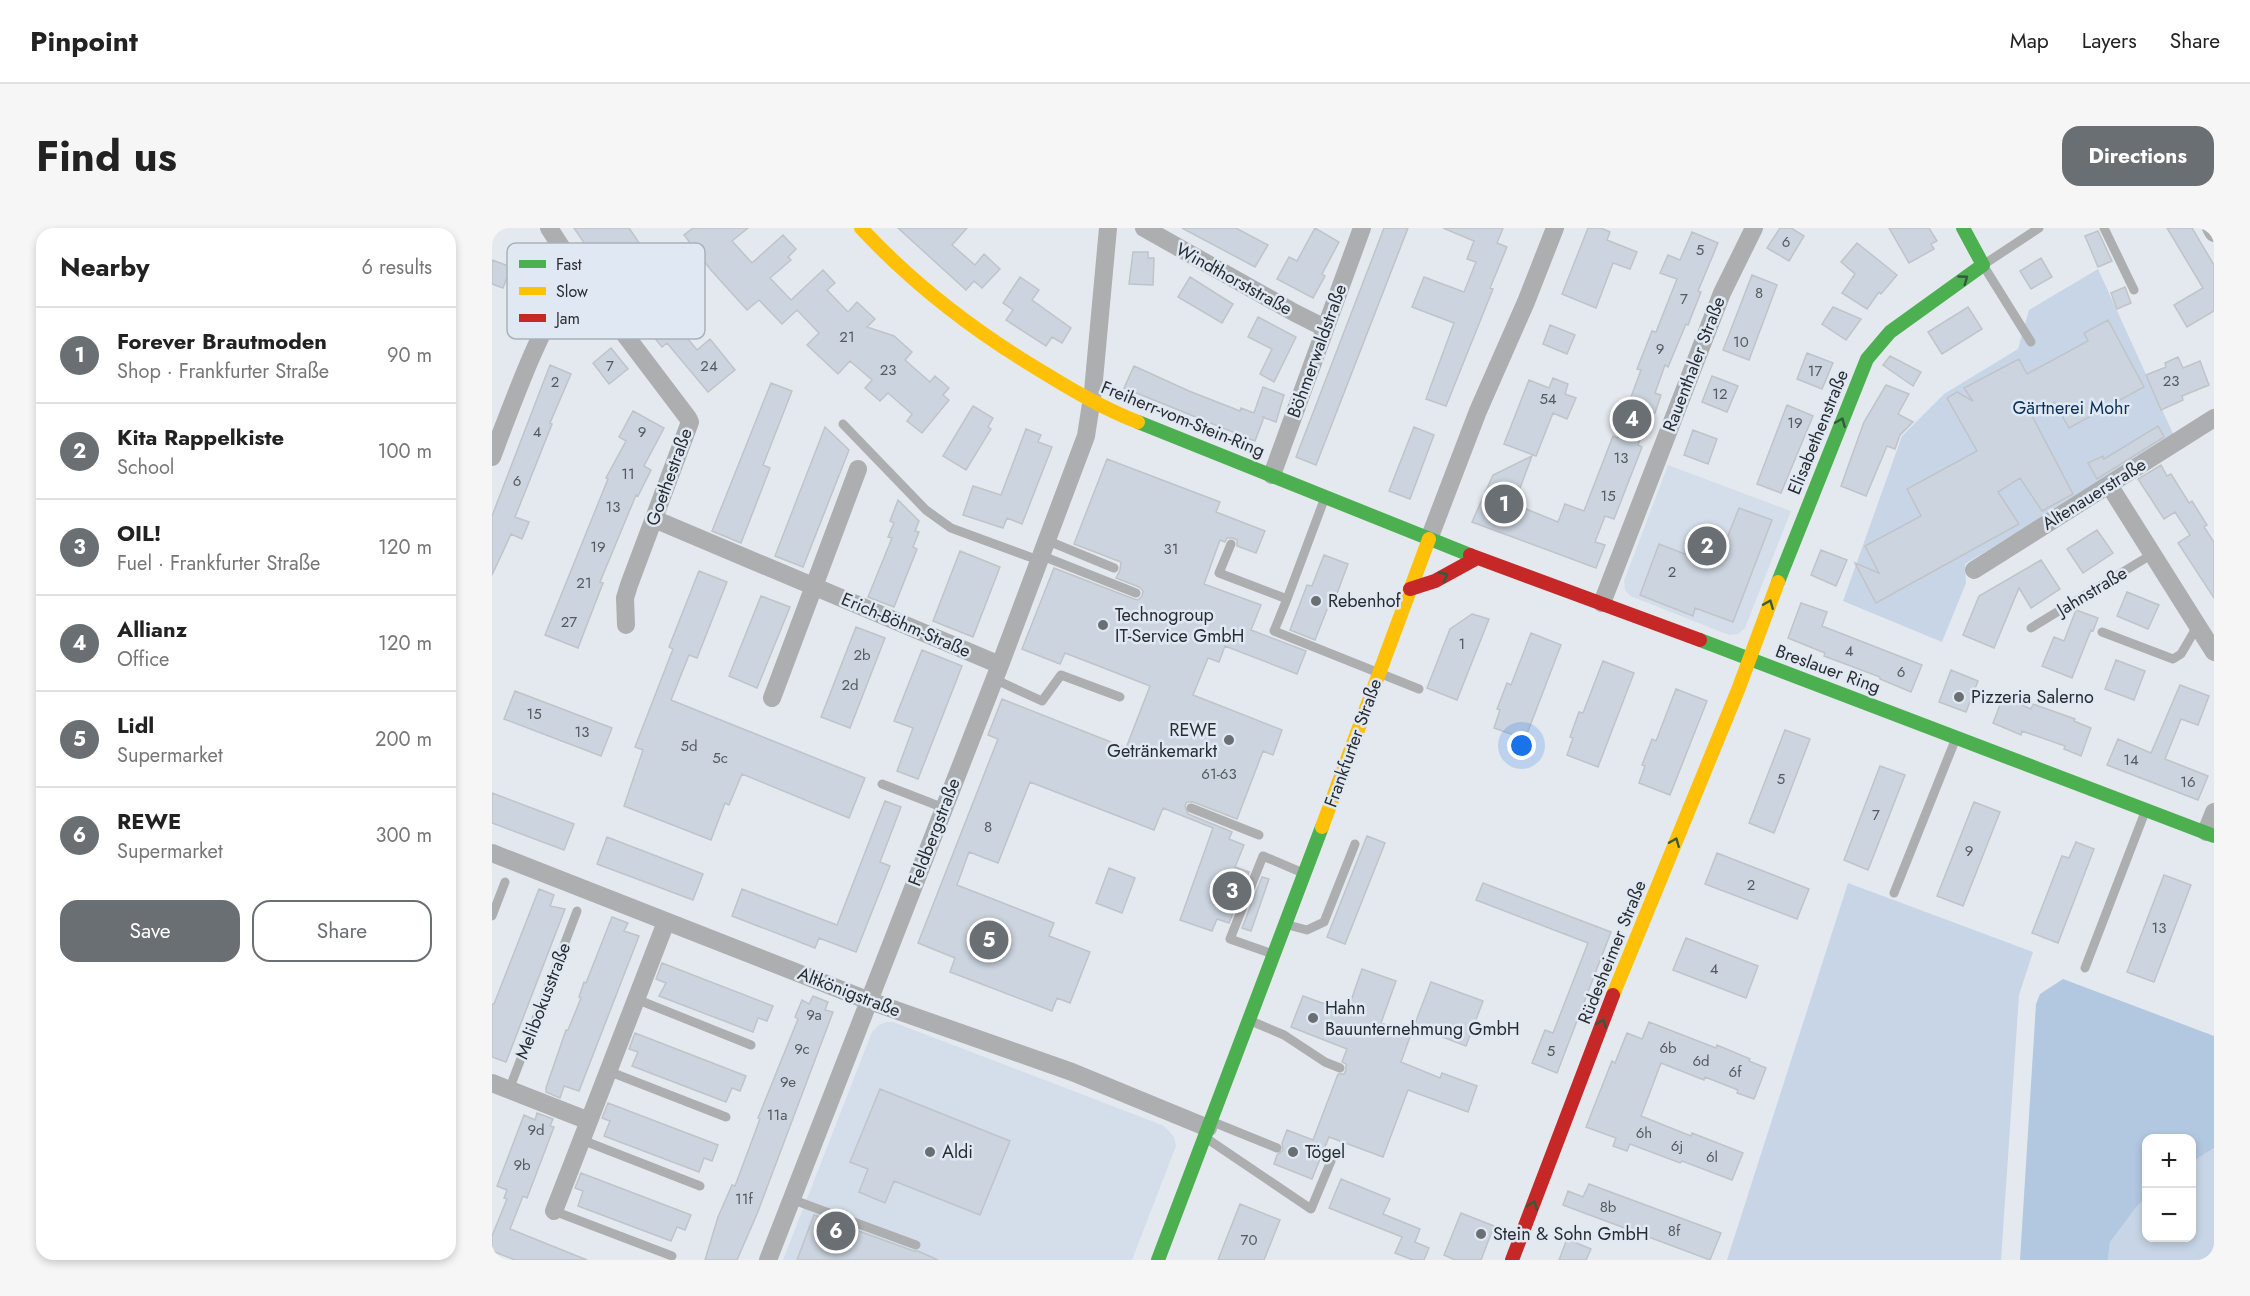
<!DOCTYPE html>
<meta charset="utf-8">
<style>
:root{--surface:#fff;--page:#f6f6f6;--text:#222;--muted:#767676;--line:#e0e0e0;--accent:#6a6f74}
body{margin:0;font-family:Jost,sans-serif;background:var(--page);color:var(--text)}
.controls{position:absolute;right:18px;bottom:18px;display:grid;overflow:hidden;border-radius:12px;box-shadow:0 3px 9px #0003}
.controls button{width:54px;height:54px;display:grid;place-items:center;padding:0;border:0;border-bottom:2px solid var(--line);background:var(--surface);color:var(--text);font:30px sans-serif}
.you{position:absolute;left:1030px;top:518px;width:21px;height:21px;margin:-15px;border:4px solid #fff;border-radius:50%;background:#1a73e8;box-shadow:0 0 0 9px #1a73e833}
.badge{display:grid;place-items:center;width:39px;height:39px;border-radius:50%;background:var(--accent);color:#fff;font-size:20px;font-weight:700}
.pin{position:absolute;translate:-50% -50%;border:3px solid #fff;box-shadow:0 2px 6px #0006}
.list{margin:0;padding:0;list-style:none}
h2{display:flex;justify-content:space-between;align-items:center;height:78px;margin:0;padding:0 24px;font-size:26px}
h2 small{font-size:20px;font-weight:400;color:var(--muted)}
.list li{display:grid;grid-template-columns:39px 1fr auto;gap:18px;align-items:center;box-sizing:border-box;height:96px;padding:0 24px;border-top:2px solid var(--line)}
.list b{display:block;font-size:22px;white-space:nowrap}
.list p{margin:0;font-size:20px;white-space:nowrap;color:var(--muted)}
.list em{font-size:20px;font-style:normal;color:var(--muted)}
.actions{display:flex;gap:12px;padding:18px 24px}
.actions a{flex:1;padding:14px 0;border:2px solid var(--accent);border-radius:18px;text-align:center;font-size:21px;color:var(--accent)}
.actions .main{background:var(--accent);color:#fff}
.map{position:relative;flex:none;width:1722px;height:1032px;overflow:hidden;border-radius:18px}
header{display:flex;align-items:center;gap:36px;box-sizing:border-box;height:84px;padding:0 30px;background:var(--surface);border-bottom:2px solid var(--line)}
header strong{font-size:28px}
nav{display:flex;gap:33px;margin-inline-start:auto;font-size:21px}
.intro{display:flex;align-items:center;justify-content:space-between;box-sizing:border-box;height:144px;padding:0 36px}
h1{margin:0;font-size:42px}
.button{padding:15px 27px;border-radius:18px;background:var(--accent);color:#fff;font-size:21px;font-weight:700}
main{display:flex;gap:36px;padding:0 36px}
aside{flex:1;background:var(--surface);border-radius:18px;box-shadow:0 3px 9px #0003}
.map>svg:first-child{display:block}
.built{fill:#d4deea}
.green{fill:#c7d5e6}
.forest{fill:#b2c7e0}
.building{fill:#cbd4df;stroke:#c0c4c9;stroke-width:1.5}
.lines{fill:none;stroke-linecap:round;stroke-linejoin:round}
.lane{stroke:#acaeb0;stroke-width:9}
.street{stroke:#acaeb0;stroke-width:18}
.fast{stroke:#4caf50;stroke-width:14}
.slow{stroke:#ffc107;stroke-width:14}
.jam{stroke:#c62828;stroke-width:14}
.oneway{stroke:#355a3c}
.poi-dot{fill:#6a6f74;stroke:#e0e9f3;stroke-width:2}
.labels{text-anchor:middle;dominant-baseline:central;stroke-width:5;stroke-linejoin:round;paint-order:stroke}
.number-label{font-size:15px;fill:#545a5f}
.street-label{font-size:18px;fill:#292d31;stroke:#e0e9f3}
.park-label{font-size:18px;fill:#093056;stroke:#e0e9f3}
.poi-label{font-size:18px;fill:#292d31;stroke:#e0e9f3;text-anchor:start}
.key{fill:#e0e9f3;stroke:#a9b1b9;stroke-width:1.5}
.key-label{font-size:16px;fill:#292d31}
</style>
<header>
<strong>Pinpoint</strong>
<nav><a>Map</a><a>Layers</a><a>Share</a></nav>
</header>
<div class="intro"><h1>Find us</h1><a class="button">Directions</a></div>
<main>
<aside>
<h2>Nearby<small>6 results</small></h2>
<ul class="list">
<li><span class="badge">1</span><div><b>Forever Brautmoden</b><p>Shop · Frankfurter Straße</p></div><em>90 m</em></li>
<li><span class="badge">2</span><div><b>Kita Rappelkiste</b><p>School</p></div><em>100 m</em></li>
<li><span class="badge">3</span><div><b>OIL!</b><p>Fuel · Frankfurter Straße</p></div><em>120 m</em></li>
<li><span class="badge">4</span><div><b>Allianz</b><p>Office</p></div><em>120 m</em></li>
<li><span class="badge">5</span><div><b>Lidl</b><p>Supermarket</p></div><em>200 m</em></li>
<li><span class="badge">6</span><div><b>REWE</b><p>Supermarket</p></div><em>300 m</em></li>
</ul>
<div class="actions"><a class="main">Save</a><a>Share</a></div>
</aside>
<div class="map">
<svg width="1722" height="1032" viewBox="0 0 1722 1032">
<rect width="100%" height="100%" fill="#e4e9ef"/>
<!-- built -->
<path class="built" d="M1176 237 1299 283 1253 400 1246 406 1237 407 1138 368 1133 362 1132 353Z
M394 794H401L670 897 676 902 682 909 684 918 640 1032H291L380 804 387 797Z"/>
<!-- green -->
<path class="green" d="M1606 41 1683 210 1473 336 1474 355 1450 414 1351 373 1410 208 1452 166 1526 121 1537 82Z
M1356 655 1541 724 1527 767 1509 1032H1235Z
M1722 920V1032H1616L1618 1014 1646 977 1654 970V1010H1700V934Z"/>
<!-- forest -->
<path class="forest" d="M1571 751 1722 808V920L1700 934V910H1654V970L1646 977 1618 1014 1616 1032H1528L1544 776 1548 766Z"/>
<!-- building -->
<path class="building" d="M82 0H137L148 16 144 19 172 54 160 64 167 76 205 122 218 111 243 142 216 164 175 115 170 119 156 102 125 63Z
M201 0H256L240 13 260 35 291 7 304 21 296 29 299 32 278 50 299 72 331 42 343 55 335 62 356 84 365 74 383 91 375 99 402 108 420 124 413 132 438 154 443 148 457 160 451 167 457 172 430 205 415 193 420 186 396 165 388 173 373 160 380 152 358 133 346 146 315 117 327 105 305 82 290 96 267 72 255 82 218 41 192 7Z
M406 0H475L460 17 483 37 492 26 508 41 490 60 482 53 474 62Z
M690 0H744L776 17 763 39Z
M823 0 847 14 830 46 833 48 821 70 785 51 797 29 805 33Z
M892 0H916L824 237 804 229Z
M951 0H1011L1005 15 1015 19 998 60 1001 61 954 178 934 171 962 95 920 79 932 49 972 64 984 34 975 31 982 13Z
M1096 0H1109L1118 4 1115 12 1145 24 1138 41 1121 35 1104 80 1070 66Z
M1288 0H1299L1312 8 1297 33 1275 20Z
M1397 0H1437L1445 13 1439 16 1442 21 1417 35Z
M1675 0H1700L1722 37V83L1695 99 1682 77 1711 60Z
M1606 3 1620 33 1606 39 1593 8Z
M1200 4 1226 15 1206 63 1209 64 1196 97 1194 96 1176 139 1173 137 1163 165 1169 167 1163 185 1159 184 1146 217 1150 219 1122 291 1113 288 1103 314 1113 317 1104 340 980 294 1001 247 1040 228 1022 276 1066 294 1073 276 1092 283 1121 208 1126 210 1142 170 1139 169 1149 142 1145 141 1160 103 1164 104 1185 51 1168 45 1176 27 1188 32Z
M1365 15 1405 47 1389 66 1387 64 1375 81 1350 65 1363 46 1349 34Z
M641 24H656V30H662L661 57 637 56Z
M1549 30 1560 49 1539 61 1528 43Z
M0 32 19 39 11 60 0 56Z
M1260 47 1285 57 1257 132 1231 122Z
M528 49 547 62 540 72 579 100 570 115 560 109 554 118 514 92 521 82 511 75Z
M698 49 741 76 730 95 686 69Z
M1633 59 1639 75 1625 81 1619 65Z
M1341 79 1369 91 1354 112 1330 96Z
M1476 79 1490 101 1450 126 1436 104Z
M766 89 804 109 782 154 768 146 780 121 756 109Z
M1616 92 1652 159 1577 200 1562 174 1539 186 1581 266 1550 283 1528 250 1506 264 1527 296 1384 375 1363 335 1387 345 1373 318 1429 288 1415 261 1485 223 1455 170 1465 164 1481 173 1472 160 1527 131 1535 146 1596 113 1592 105Z
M1058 97 1083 107 1075 126 1051 116Z
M119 120 136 141 117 156 101 135Z
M1315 125 1341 135 1330 161 1305 151Z
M1398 128 1429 144 1421 158 1391 137Z
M1686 129 1691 140 1708 133 1717 157 1690 168 1691 172 1669 182 1654 147 1674 139 1673 135Z
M58 137 79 146 58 195 60 196 23 289 37 294 30 311 19 306 0 347V288Z
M642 138 697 163 748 183 749 180 762 185 771 159 792 167 784 194 770 189H772L763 213 632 160Z
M1220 148 1246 158 1235 184 1210 174Z
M1061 150 1076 156 1073 166 1084 170 1075 191 1061 185 1044 228 1012 216 1037 152 1057 160Z
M279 155 300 163 271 237 278 240 249 315 220 303Z
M1394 157 1417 166 1406 186 1421 194 1408 207 1403 221 1395 218 1374 268 1349 258 1372 194Z
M1295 177 1321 188 1289 265 1265 256Z
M481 178 501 190 496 199 499 201 474 242 451 228Z
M141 183 172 200 152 238 159 242 146 268 144 267 108 354 111 355 86 420 53 407 116 251 114 250 134 213 127 209Z
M1666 198 1672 209 1605 251 1596 235 1611 228 1612 231Z
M333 199 357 222 311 339 283 328Z
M922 199 942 207 918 271 897 263Z
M534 201 549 207 546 214 560 219 530 296 515 290 511 300 471 287 481 258 509 267Z
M1201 202 1225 211 1216 236 1192 227Z
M615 231 728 274 724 284 773 303 764 325 745 318V312L741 310H735L733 314 728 312 712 356 769 377 759 402 814 423 805 446 733 418 727 434 716 430 701 467 790 502 781 527 771 523 745 591 701 574H695L693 578 696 586 740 604 737 611 752 617 743 639 757 644 737 695 725 691 720 703 688 692 721 600 671 580 662 602 538 554 506 635 477 624 465 657 562 695 557 708 598 724 578 775 565 770 560 783 458 744 463 730 426 715 506 511 496 507 510 471 634 520 658 458 573 425 568 436 530 421 562 340 642 371 646 372 650 368 651 363 647 359 624 350 628 342 629 334 582 316Z
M1669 237 1675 248 1679 246 1697 275 1700 273 1715 297 1712 299 1722 314V370L1686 315 1698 307 1683 284 1672 291 1646 251Z
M406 272 427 293 423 303 427 304 421 319 425 321 402 379 376 369 400 310 396 309 402 295 398 293Z
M1247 280 1280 292 1241 394 1203 380 1201 388 1148 367 1167 316 1224 338Z
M1605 302 1621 325 1591 345 1575 321Z
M1329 322 1355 332 1344 358 1319 347Z
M468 323 508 339 481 409 441 393Z
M832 327 856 336 844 368 841 366 823 412 798 402 815 357 820 358Z
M1549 332 1568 361 1539 380 1527 360 1502 420 1471 407 1487 368Z
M207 343 235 354 205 430 197 427 179 472 373 550 357 590 250 546 237 577 233 575 219 612 132 578 151 522 143 519 181 421 177 419Z
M1635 364 1667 377 1656 401 1625 388Z
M269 368 298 379 265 460 237 448Z
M1309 375 1335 384 1330 398 1430 437 1419 464 1388 451V449L1332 428 1333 425 1296 410Z
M1584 382 1606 390 1601 403 1599 402 1580 450 1550 438 1562 409 1572 413Z
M980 386 997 391 965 472 935 460 958 401Z
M364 399 393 410 358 500 329 489Z
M1039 405 1069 417 1033 511 1002 500 1008 482 1005 481 1015 455 1019 457Z
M430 422 470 438 426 551 405 543 421 500 402 493Z
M1624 432 1653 443 1642 472 1613 461Z
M1111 433 1142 445 1106 539 1075 527 1081 510 1078 509 1087 484 1091 485Z
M1459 442 1486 453 1474 484 1447 474Z
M1688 457 1717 468 1706 497 1689 491 1673 531 1716 548 1706 572 1615 537 1626 511 1659 525Z
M1184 461 1215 473 1178 567 1147 555 1153 538 1150 537 1160 511 1164 513Z
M23 463 120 500 109 528 12 491Z
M1511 469 1539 481 1541 476 1583 491 1582 493 1599 500 1589 528 1572 521 1573 518 1530 503 1529 507 1501 495Z
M1293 502 1318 511 1282 605 1257 595Z
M1388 538 1413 547 1376 642 1352 632Z
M0 565 82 596 72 622 0 595Z
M393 573 409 579 388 634 398 638 364 724 327 710 323 720 240 688 250 661 345 697Z
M1482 574 1508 584 1471 678 1445 668Z
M875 608 893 615 853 716 835 709Z
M115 609 211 646 201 672 105 636Z
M1584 614 1602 621 1566 715 1540 705 1570 628 1577 630Z
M1225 625 1317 661 1305 691 1213 656Z
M617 640 643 650 630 685 604 675Z
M1672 647 1699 657 1662 754 1635 744Z
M770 649 777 651 759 703 750 700Z
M991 655 1119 704 1065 845 1040 835 1053 802 1061 805 1096 715 984 672Z
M47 661 62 667 58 678 73 681 14 834 0 829V776H2Z
M120 689 136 695 132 703 147 708 87 863 72 858 68 870 54 864V860L74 802H76L89 770 87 769 92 754 94 755Z
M1194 710 1266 738 1254 770 1181 742Z
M170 735 281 778 275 793 266 790 261 804 167 768 174 755 164 751Z
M870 741 904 753 889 795 919 806 909 834 948 850 950 845 985 858 976 884 916 862 891 929 837 909 820 951 782 936 785 927 791 922 790 915 795 902 821 912 846 846H852L854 842V836L850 834 855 821 799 799 811 768 855 784Z
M939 754 991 773 974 818 922 798Z
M321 768 336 774 333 782 341 784 265 986 245 1032H213L226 989 240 957 243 958 268 891 266 890 306 791 303 789 310 772 317 776Z
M1157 794 1224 820 1225 817 1258 831 1257 833 1274 840 1262 871 1245 865 1246 862 1213 849 1212 852 1169 835 1149 888 1199 908 1200 905 1251 925 1240 952 1190 933 1188 935 1138 916 1135 923 1121 918 1124 910 1094 899 1120 833 1123 835 1135 805 1150 811Z
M143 805 254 848 248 863 240 860 234 874 140 838 146 824 137 821Z
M388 861 518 913 488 987 402 953 393 975 367 964 376 941 358 934Z
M116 875 226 917 220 933 212 930 207 944 112 908 118 893 110 890Z
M45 885 61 891 58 898 62 899 35 970 31 968 18 1001 95 1032H23L0 1023V1008L15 971 12 970 15 962 5 958 32 887 43 892Z
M89 945 199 987 193 1002 185 999 179 1013 86 978 91 963 83 960Z
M849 951 898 971 891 986 928 1001 923 1014 937 1020 932 1032H921L903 1025 910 1009 837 980Z
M1097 956 1229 1005 1218 1032 1071 977 1076 963 1091 969Z
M748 976 788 992 772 1032H726Z
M969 985 1002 998 989 1032H963L952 1027Z
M322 987 422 1023H426L446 1032H305Z
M1075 1011 1099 1021 1094 1032H1067Z"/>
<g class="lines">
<!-- lane -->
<path class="lane" d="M1612 0 1642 62
M1539 114 1491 37 1547 0
M351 196 434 282 459 300 546 332
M554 312 622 340
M739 316 727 345 795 371 782 403 927 461
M548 327 644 365
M795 371 832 272
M1539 400 1662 325
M1610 404 1681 431 1689 426 1706 397
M502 451 550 473 569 447 628 469
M390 556 452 580
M699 580 767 607
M1402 665 1464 510
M0 688 13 654
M796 697 815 702 832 694 863 616
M781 726 738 711 771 628 811 645
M1593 740 1653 584
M144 771 259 817
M759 793 792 807 833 834 848 840
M116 843 234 889
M17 862 85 683
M721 894 785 920
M714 910 819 981 839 933
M90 912 208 958
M299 971 424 1017
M62 983 180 1028"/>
<!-- street -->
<path class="street" d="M57 0 84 42 196 190 198 194 137 357 133 370 134 397
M652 0 803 85 833 100
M1719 0 1722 5
M0 229C25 163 47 102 84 42
M780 247 870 0
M1617 257 1722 424
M162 291 508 437
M937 311 986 183 1034 74 1063 0
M1482 342 1722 190
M1110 375 1230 65 1262 0
M280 470 366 241
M1714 604 1722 584
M0 625 375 772 580 844 716 900
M0 855 97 893 174 694
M62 983 97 893
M276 1032 508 437 594 208 601 163 616 0"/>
<!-- fast -->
<path class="fast" d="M646 194 978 327
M1286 354 1375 131 1398 104 1491 37 1471 0
M1208 412 1722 608
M666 1032 830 599"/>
<!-- slow -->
<path class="slow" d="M369 0C422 57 482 103 549 143 580 162 612 181 646 194
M830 599 937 311
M1121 767 1246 462 1286 354"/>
<!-- jam -->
<path class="jam" d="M978 327 1208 412
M918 361 943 353 985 330
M1020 1032 1121 767"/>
</g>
<!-- one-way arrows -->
<defs><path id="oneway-chevron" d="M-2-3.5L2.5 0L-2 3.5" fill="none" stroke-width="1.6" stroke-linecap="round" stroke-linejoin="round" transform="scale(1.5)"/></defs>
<g class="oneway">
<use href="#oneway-chevron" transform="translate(1472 51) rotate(-36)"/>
<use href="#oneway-chevron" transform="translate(1349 194) rotate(-68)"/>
<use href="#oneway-chevron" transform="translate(952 348) rotate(-27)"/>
<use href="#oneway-chevron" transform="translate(1277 376) rotate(-68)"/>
<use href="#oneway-chevron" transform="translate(1183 614) rotate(-68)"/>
<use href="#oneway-chevron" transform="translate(1110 795) rotate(-69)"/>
<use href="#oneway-chevron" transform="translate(1041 977) rotate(-69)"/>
</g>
<!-- markers -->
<g class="poi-dot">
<circle cx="824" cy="373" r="6"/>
<circle cx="611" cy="397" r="6"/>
<circle cx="1467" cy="469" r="6"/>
<circle cx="737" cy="512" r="6"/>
<circle cx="821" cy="790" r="6"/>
<circle cx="438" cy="924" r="6"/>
<circle cx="801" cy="924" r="6"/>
<circle cx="989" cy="1006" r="6"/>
</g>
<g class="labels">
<!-- number labels -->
<g class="number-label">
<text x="1294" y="14">6</text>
<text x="1208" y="22">5</text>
<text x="1267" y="65">8</text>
<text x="1192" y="71">7</text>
<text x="355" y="109">21</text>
<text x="1249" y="114">10</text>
<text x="1168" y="121">9</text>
<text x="118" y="138">7</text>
<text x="217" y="138">24</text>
<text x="396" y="142">23</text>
<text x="1323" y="143">17</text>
<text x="1679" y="153">23</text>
<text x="63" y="154">2</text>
<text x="1228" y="166">12</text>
<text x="1056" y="171">54</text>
<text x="1303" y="195">19</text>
<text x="45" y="204">4</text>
<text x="150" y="204">9</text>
<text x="1129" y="230">13</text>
<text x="136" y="246">11</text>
<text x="25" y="253">6</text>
<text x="1116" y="268">15</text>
<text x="121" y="279">13</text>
<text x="106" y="319">19</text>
<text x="679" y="321">31</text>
<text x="1180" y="344">2</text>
<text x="92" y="355">21</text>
<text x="77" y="394">27</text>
<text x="970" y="416">1</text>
<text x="1357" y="423">4</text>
<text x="370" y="427">2b</text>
<text x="1409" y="444">6</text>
<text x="358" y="457">2d</text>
<text x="42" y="486">15</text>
<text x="90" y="504">13</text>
<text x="197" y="518">5d</text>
<text x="228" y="530">5c</text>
<text x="1639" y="532">14</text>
<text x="727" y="546">61-63</text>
<text x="1289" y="551">5</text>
<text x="1696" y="554">16</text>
<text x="1384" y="587">7</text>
<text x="496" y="599">8</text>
<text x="1477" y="623">9</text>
<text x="1259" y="657">2</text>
<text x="1667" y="700">13</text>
<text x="1222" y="741">4</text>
<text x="322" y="787">9a</text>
<text x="1176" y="820">6b</text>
<text x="310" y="821">9c</text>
<text x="1059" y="823">5</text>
<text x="1209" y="833">6d</text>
<text x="1243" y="844">6f</text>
<text x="296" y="854">9e</text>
<text x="285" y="887">11a</text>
<text x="44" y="902">9d</text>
<text x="1152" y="905">6h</text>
<text x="1185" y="918">6j</text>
<text x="1220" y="929">6l</text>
<text x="30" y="937">9b</text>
<text x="252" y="971">11f</text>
<text x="1116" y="979">8b</text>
<text x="1182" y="1003">8f</text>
<text x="757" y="1012">70</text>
</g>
<!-- street labels -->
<g class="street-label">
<text transform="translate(742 51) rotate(29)">Windthorststraße</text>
<text transform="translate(825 123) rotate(-70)">Böhmerwaldstraße</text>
<text transform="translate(1202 136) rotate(-69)">Rauenthaler Straße</text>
<text transform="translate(691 191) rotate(22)">Freiherr-vom-Stein-Ring</text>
<text transform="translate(1326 204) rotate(-68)">Elisabethenstraße</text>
<text transform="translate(177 249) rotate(-70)">Goethestraße</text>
<text transform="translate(1602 266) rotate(-32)">Altenauerstraße</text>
<text transform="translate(1600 363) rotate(-31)">Jahnstraße</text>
<text transform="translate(414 397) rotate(23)">Erich-Böhm-Straße</text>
<text transform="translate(1336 441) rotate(20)">Breslauer Ring</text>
<text transform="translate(861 515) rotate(-70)">Frankfurter Straße</text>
<text transform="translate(442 604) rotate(-69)">Feldbergstraße</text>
<text transform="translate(1120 724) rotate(-68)">Rüdesheimer Straße</text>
<text transform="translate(357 764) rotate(21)">Altkönigstraße</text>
<text transform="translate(51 773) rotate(-69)">Melibokusstraße</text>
</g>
<!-- park labels -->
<g class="park-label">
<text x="1579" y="180">Gärtnerei Mohr</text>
</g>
<!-- poi labels -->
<g class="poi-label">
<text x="836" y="373">Rebenhof</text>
<text x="623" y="387">Technogroup<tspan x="623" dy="21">IT-Service GmbH</tspan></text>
<text x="1479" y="469">Pizzeria Salerno</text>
<text x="725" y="502" text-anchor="end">REWE<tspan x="725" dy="21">Getränkemarkt</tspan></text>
<text x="833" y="780">Hahn<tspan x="833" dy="21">Bauunternehmung GmbH</tspan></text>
<text x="450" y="924">Aldi</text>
<text x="813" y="924">Tögel</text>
<text x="1001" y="1006">Stein &amp; Sohn GmbH</text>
</g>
</g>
<!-- legend -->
<rect x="15" y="15" width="198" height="96" rx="9" class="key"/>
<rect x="27" y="32" width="27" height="8" fill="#4caf50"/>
<rect x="27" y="59" width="27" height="8" fill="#ffc107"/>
<rect x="27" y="86" width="27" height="8" fill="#c62828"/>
<g class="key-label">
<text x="64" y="42">Fast</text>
<text x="64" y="69">Slow</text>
<text x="64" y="96">Jam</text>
</g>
</svg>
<div class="controls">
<button>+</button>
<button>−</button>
</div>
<div class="you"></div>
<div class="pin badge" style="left:1012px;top:276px">1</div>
<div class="pin badge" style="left:1215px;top:318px">2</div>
<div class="pin badge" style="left:740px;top:663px">3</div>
<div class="pin badge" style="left:1140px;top:191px">4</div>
<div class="pin badge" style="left:497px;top:712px">5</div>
<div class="pin badge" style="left:344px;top:1003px">6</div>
</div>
</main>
